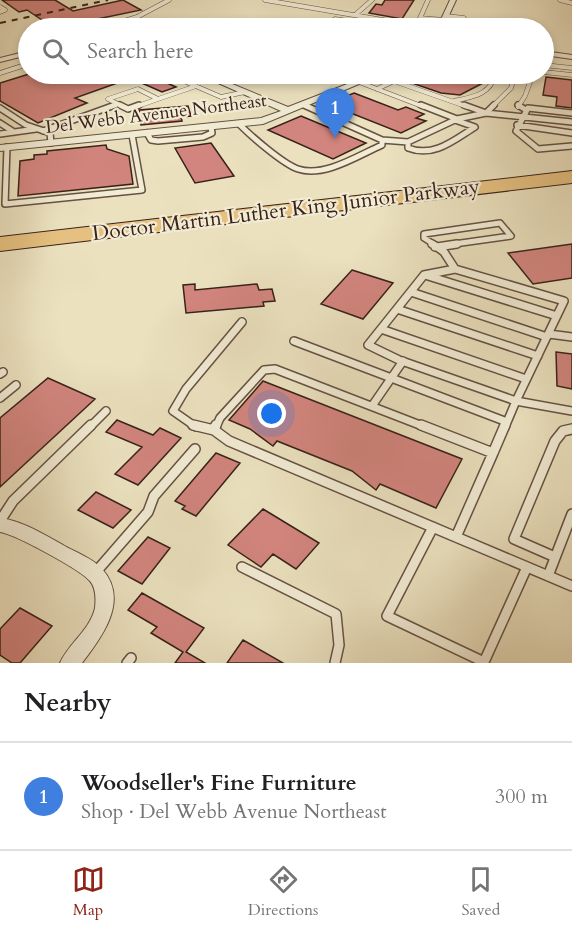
<!DOCTYPE html>
<meta charset="utf-8">
<style>
:root{--surface:#fff;--page:#f2f2f2;--text:#202124;--muted:#757577;--line:#e0e0e0;--accent:#8f2418}
body{margin:0;font-family:Cardo,serif;background:var(--page);color:var(--text)}
.you{position:absolute;left:272px;top:414px;width:21px;height:21px;margin:-15px;border:4px solid #fff;border-radius:50%;background:#1a73e8;box-shadow:0 0 0 9px #1a73e833}
.badge{display:grid;place-items:center;width:39px;height:39px;border-radius:50%;background:var(--accent);color:#fff;font-size:20px;font-weight:700}
.pin{position:absolute;translate:-50% -50px;filter:drop-shadow(0 2px 3px #0008)}
.pin::after{content:'';position:absolute;top:32px;width:21px;height:18px;background:inherit;clip-path:polygon(0 0,100% 0,50% 100%)}
.list{margin:0;padding:0;list-style:none}
h2{display:flex;justify-content:space-between;align-items:center;height:78px;margin:0;padding:0 24px;font-size:26px}
h2 small{font-size:20px;font-weight:400;color:var(--muted)}
.list li{display:grid;grid-template-columns:39px 1fr auto;gap:18px;align-items:center;box-sizing:border-box;height:108px;padding:0 24px;border-top:2px solid var(--line)}
.list b{display:block;font-size:22px;white-space:nowrap}
.list p{margin:0;font-size:20px;white-space:nowrap;color:var(--muted)}
.list em{font-size:20px;font-style:normal;color:var(--muted)}
.icon{flex:none;width:33px;height:33px;fill:none;stroke:currentColor;stroke-width:2;stroke-linecap:round;stroke-linejoin:round}
.map{position:relative;flex:none;width:572px;height:663px;overflow:hidden}
.search{position:absolute;background:var(--surface);box-shadow:0 3px 9px #0003;left:18px;right:18px;top:18px;height:66px;display:flex;align-items:center;gap:15px;box-sizing:border-box;padding:0 21px;border-radius:33px;color:var(--muted);font-size:22px}
.sheet{height:186px;background:var(--surface)}
nav{display:flex;justify-content:space-around;align-items:center;box-sizing:border-box;height:84px;border-top:2px solid var(--line);background:var(--surface);font-size:16px;color:var(--muted)}
nav a{display:grid;justify-items:center;gap:3px}
nav .on{color:var(--accent)}
.map>svg:first-child{display:block}
.building{fill:#d2857e;stroke:#38221a;stroke-width:1.5}
.lines{fill:none;stroke-linecap:round;stroke-linejoin:round}
.lane-far3-casing{stroke:#655243;stroke-width:5}
.lane-far2-casing{stroke:#655243;stroke-width:8}
.lane-far1-casing{stroke:#655243;stroke-width:10}
.lane-casing{stroke:#655243;stroke-width:12}
.street-casing{stroke:#655243;stroke-width:2}
.highway-casing{stroke:#38221a;stroke-width:2}
.lane-far3{stroke:#f2ecd5;stroke-width:4}
.lane-far2{stroke:#f2ecd5;stroke-width:5}
.lane-far1{stroke:#f2ecd5;stroke-width:7}
.lane{stroke:#f2ecd5;stroke-width:9}
.street{fill:#f2ecd5;fill-rule:evenodd}
.highway{fill:#e6c080;fill-rule:evenodd}
.rail{stroke:#38221a;stroke-width:2;stroke-dasharray:6 6;stroke-linecap:butt}
.labels{text-anchor:middle;dominant-baseline:central;stroke-width:4.5;stroke-linejoin:round;paint-order:stroke}
.far-street-label{font-size:18px;fill:#38221a;stroke:#f2ecd5}
.street-label{font-size:21px;fill:#38221a;stroke:#f2ecd5}
</style>
<div class="map">
<svg width="572" height="663" viewBox="0 0 572 663">
<rect width="100%" height="100%" fill="#ebe1bf"/>
<filter id="stains"><feTurbulence type="fractalNoise" baseFrequency=".00333" numOctaves="4"/><feColorMatrix values="0 0 0 0 .2 0 0 0 0 .09 0 0 0 0 .02 0 0 0 .5 -.17"/></filter>
<radialGradient id="worn" r=".72"><stop offset=".6" stop-color="#630" stop-opacity="0"/><stop offset="1" stop-color="#630" stop-opacity=".3"/></radialGradient>
<!-- building -->
<path class="building" d="M2 0H55L73 11 123 0 141 10 54 28 27 10 19 12Z
M385 0H414L402 19 369 13 376 4 382 5Z
M29 74H140V75L75 98 87 103 38 123 0 101V83Z
M428 74H466L480 78 475 80 483 83 460 95 441 93 409 82Z
M546 77 572 80V108L556 106 557 97 543 95Z
M158 79 176 87 162 92 144 84Z
M354 93 398 110 406 107 424 114 416 118 426 121 401 133 328 104Z
M188 106 191 116 181 117 182 121 141 125 139 110Z
M301 116 366 143 333 159 268 130Z
M211 143 234 176 195 183 175 148Z
M106 145 107 149 129 156 133 184 18 196 20 161 34 159V155L47 154V151Z
M572 244V278L533 284 508 253Z
M352 270 393 283 363 319 321 304Z
M195 284V290L257 284 259 290 272 289 275 301 263 302 264 306 186 313 183 285Z
M556 352 572 354V389L557 386Z
M48 378 95 399 0 487V418Z
M263 381 462 459 436 508 380 484 376 490 352 471 277 441 273 446 250 429 229 420Z
M117 420 153 435 160 428 181 438 138 485 115 474 142 447 106 432Z
M216 453 240 463 196 516 182 509 185 506 175 501Z
M96 492 131 510 113 528 78 510Z
M263 509 319 543 296 569 273 554 261 567 228 545Z
M148 537 170 548 142 584 118 571Z
M142 593 204 628 186 652 205 663H175L183 652 151 633 157 627 128 610Z
M20 608 52 626 20 663H12L0 655V629Z
M243 640 283 663H227Z"/>
<g class="lines">
<defs>
<path id="lane-far3" d="M265 0 430 28
M560 0 572 3
M0 7 5 10 0 12
M355 15 372 0
M446 16 464 18 461 21
M420 18 444 20
M417 25 428 0
M102 28 137 17 169 0
M168 28 170 26
M208 28 219 22
M323 28 335 19 393 28
M544 65 572 68
M544 72 572 75
M0 73 28 64
M168 74 221 97 245 92
M216 80 234 74
M394 81 409 74
M359 82 424 107
M377 89 394 81 468 107
M158 99 196 86
M454 101C472 97 491 95 495 74
M118 104 123 107
M118 104 108 99 138 89 158 99 135 107
M304 105 308 107
M110 107 118 104
M492 107 511 88 515 74
M518 107 525 96 533 74"/>
<path id="lane-far2" d="M120 105 128 109 139 105
M518 105 526 110
M0 108 26 125 50 133 51 143
M486 113 572 122
M486 113 494 105
M572 113 528 108 516 131 538 149 572 146
M457 119 486 113 464 105
M0 123 14 132
M239 124C251 136 283 164 298 169 324 178 359 155 382 145V140L304 105
M517 125 572 133
M43 131 115 105
M147 133 151 140 158 141 203 137 212 133 211 127
M0 134 36 129
M382 140 408 142 457 119 421 105
M408 142V148C434 158 454 140 475 127L455 120
M7 147 5 204 142 190 132 135
M435 245 424 238V234L500 223 511 236 447 245"/>
<path id="lane-far1" d="M432 244 437 247
M435 247H437
M437 247 444 252 455 269
M437 247 457 244
M455 269 564 301 516 401 399 360 368 345 424 275Z
M425 275 557 316
M411 292 547 337
M397 309 538 356
M381 329 526 379
M549 334 572 337
M294 341 507 422
M0 374 3 372
M0 398 16 385
M372 406 403 361
M90 427 106 411
M196 427 173 411 186 389 242 322
M216 427 220 418 264 370 275 369 425 427
M505 427 516 401 572 411"/>
<path id="lane" d="M193 425 214 430
M216 425 214 430 229 441 456 537 493 453
M421 425 493 453
M493 453 505 425
M0 521 13 501 91 425
M433 527 387 616 484 662 527 567
M456 537 572 586
M555 557 514 539 555 441 563 431 572 429
M242 567 336 614 339 645 335 663
M95 573 148 512 154 496 195 449
M548 576 572 514
M127 663 131 658"/>
<path id="street" d="M450 0H456L443 28H437Z
M28 51V55L0 62V58Z
M544 51 572 55V59L544 55Z
M198 74H208L288 107 373 74H383L263 124 0 151V145L261 118 281 111Z
M0 518C23 521 43 534 63 545 75 552 94 559 102 569 130 600 102 637 82 663H60C69 643 90 630 95 608 96 599 96 588 90 581 81 570 15 534 0 532Z"/>
<path id="highway" d="M572 171V183L0 251V237Z"/>
</defs>
<!-- lane-far3 casing -->
<use href="#lane-far3" class="lane-far3-casing"/>
<!-- lane-far2 casing -->
<use href="#lane-far2" class="lane-far2-casing"/>
<!-- lane-far1 casing -->
<use href="#lane-far1" class="lane-far1-casing"/>
<!-- lane casing -->
<use href="#lane" class="lane-casing"/>
<!-- street casing -->
<use href="#street" class="street-casing"/>
<!-- highway casing -->
<use href="#highway" class="highway-casing"/>
<!-- lane-far3 -->
<use href="#lane-far3" class="lane-far3"/>
<!-- lane-far2 -->
<use href="#lane-far2" class="lane-far2"/>
<!-- lane-far1 -->
<use href="#lane-far1" class="lane-far1"/>
<!-- lane -->
<use href="#lane" class="lane"/>
<!-- street -->
<use href="#street" class="street"/>
<!-- highway -->
<use href="#highway" class="highway"/>
<!-- rail -->
<path class="rail" d="M0 23 108 0"/>
</g>
<g class="labels">
<!-- far-street labels -->
<g class="far-street-label">
<text transform="translate(156 114) rotate(-7)">Del Webb Avenue Northeast</text>
</g>
<!-- street labels -->
<g class="street-label">
<text transform="translate(286 210) rotate(-7)">Doctor Martin Luther King Junior Parkway</text>
</g>
</g>
<rect width="100%" height="100%" filter="url(#stains)"/>
<rect width="100%" height="100%" fill="url(#worn)"/>
</svg>
<div class="you"></div>
<div class="pin badge" style="left:335px;top:138px;background:#3f7fe0">1</div>
<div class="search"><svg class="icon" aria-label="search" viewBox="0 0 24 24"><circle cx="10" cy="10" r="6"/><path d="M15 15l6 6"/></svg>Search here</div>
</div>
<section class="sheet">
<h2>Nearby<small></small></h2>
<ul class="list">
<li><span class="badge" style="background:#3f7fe0">1</span><div><b>Woodseller's Fine Furniture</b><p>Shop · Del Webb Avenue Northeast</p></div><em>300 m</em></li>
</ul>
</section>
<nav>
<a class="on"><svg class="icon" aria-label="map" viewBox="0 0 24 24"><path d="M3 6l6-2 6 2 6-2v14l-6 2-6-2-6 2zM9 4v14M15 6v14"/></svg>Map</a>
<a><svg class="icon" aria-label="directions" viewBox="0 0 24 24"><path d="M12 3l9 9-9 9-9-9zM9 14v-3h6M13 9l2 2-2 2"/></svg>Directions</a>
<a><svg class="icon" aria-label="saved" viewBox="0 0 24 24"><path d="M7 4h10v16l-5-4-5 4z"/></svg>Saved</a>
</nav>
